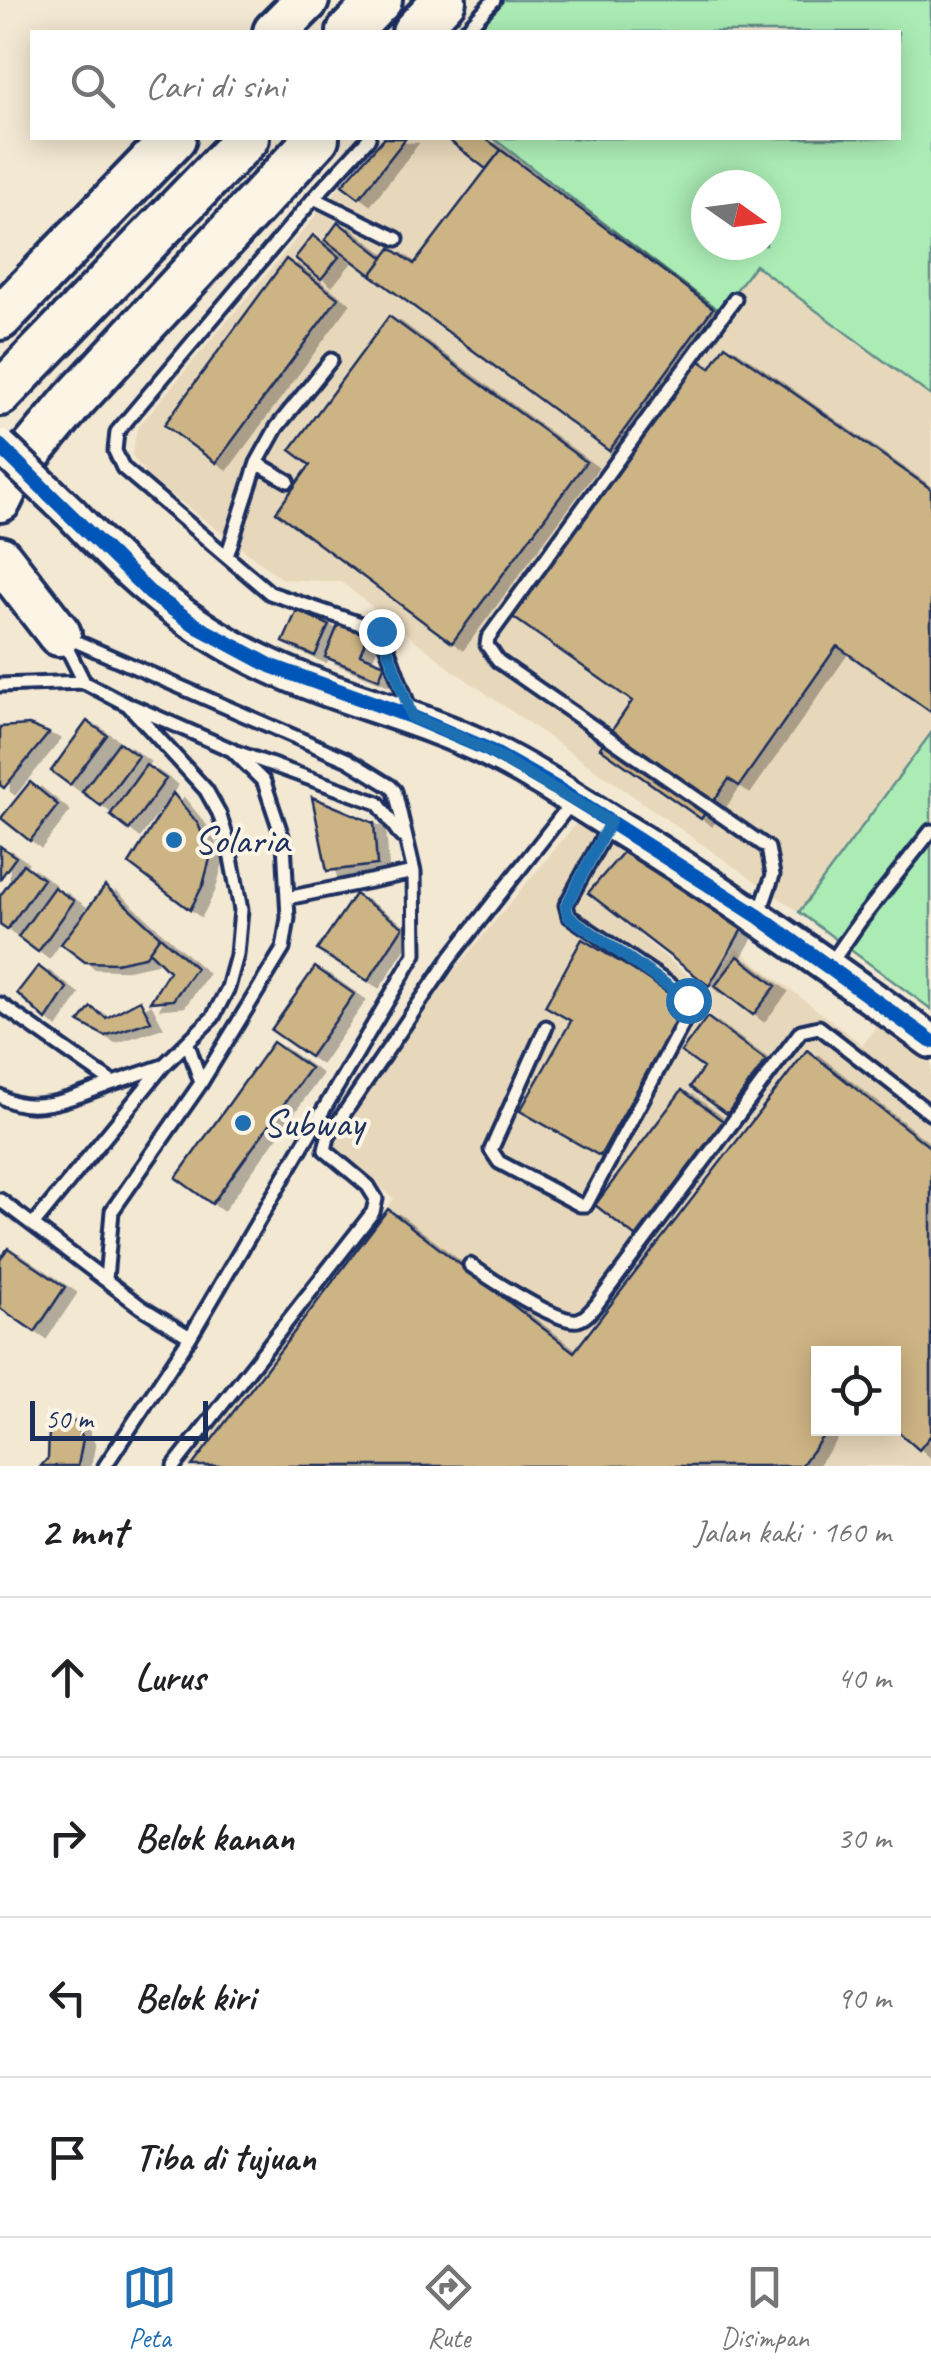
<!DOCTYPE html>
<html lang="id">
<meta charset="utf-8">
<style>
:root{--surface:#fff;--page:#f2f2f2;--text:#202124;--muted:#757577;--line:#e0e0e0;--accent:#1f6fb2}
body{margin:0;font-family:Caveat,sans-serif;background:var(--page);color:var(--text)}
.controls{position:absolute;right:30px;bottom:30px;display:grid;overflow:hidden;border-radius:0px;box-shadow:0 5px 25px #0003}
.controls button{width:90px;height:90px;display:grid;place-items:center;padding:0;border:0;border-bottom:2px solid var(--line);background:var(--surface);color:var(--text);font:50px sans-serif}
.compass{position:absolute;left:691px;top:170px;width:90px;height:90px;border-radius:50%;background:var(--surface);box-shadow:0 5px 25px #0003;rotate:104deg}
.scale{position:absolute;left:30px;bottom:25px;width:178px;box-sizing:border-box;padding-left:10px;border:5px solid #1b2f5e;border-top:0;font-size:28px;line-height:35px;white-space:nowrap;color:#1b2f5e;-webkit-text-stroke:8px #fcf5e5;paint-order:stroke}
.stop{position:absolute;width:30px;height:30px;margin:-22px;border:8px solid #1f6fb2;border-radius:50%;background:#fff}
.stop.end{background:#1f6fb2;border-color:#fff;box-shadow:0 2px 10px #0008}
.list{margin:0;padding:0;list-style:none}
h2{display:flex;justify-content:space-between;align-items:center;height:130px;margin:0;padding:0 40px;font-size:42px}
h2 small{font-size:32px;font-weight:400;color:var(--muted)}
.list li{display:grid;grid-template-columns:65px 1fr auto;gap:30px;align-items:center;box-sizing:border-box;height:160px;padding:0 40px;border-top:2px solid var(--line)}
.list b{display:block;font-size:38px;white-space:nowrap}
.list em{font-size:32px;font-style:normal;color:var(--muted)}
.icon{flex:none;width:55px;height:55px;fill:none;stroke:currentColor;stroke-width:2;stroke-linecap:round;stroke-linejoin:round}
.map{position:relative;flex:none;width:931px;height:1466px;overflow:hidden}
.search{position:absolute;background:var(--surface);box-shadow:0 5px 25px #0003;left:30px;right:30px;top:30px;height:110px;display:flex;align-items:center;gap:25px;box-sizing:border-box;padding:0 35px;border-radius:0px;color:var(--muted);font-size:38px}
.sheet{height:770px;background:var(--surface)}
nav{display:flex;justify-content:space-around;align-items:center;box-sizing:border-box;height:140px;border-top:2px solid var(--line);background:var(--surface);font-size:28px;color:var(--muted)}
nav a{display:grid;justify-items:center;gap:5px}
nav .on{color:var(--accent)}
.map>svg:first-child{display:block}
.built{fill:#e8d8bb;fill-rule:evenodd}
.green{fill:#abecb5;stroke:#638e8a;stroke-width:2.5;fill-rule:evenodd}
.building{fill:#cdb484;stroke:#1b2f5e;stroke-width:2.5;filter:url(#shadow)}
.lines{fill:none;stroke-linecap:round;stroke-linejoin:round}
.lane-casing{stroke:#1b2f5e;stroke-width:19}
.secondary-casing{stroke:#1b2f5e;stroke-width:40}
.highway-casing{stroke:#1b2f5e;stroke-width:50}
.lane{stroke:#fcf5e5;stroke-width:11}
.secondary{stroke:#fcf5e5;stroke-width:32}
.highway{stroke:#fcf5e5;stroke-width:42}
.secondary-bridge-casing{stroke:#1b2f5e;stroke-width:40;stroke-linecap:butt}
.secondary-bridge{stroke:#fcf5e5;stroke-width:32}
.cycleway-casing{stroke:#fcf5e5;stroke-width:21}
.cycleway{stroke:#0057b8;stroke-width:15}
.route{stroke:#1f6fb2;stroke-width:12}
.poi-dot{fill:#1f6fb2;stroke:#fcf5e5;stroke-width:4}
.labels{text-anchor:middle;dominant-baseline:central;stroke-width:8;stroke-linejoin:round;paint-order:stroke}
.poi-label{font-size:40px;fill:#1b2f5e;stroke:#fcf5e5;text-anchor:start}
</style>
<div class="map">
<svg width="931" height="1466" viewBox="0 0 931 1466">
<defs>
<filter id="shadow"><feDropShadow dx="11" dy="6" stdDeviation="0" flood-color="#0004"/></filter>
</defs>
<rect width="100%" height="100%" fill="#f3e8d2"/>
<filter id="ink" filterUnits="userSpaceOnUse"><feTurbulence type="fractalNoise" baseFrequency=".01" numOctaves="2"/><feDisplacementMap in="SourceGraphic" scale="20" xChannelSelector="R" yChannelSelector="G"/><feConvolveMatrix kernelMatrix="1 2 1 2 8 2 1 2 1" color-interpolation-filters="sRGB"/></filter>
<g filter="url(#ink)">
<!-- built -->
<path class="built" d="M381 138H493L719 311 755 265 931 396V733L799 912 454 671 341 582 282 579 148 477 132 455 137 428Z
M584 814 630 844 588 893 709 993 736 948 863 1045 882 1018 931 1054V1466H185L394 1199 332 1143 451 974ZM818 1354H894V1428H818Z"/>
<!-- green -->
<path class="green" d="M504 0H931V396L755 265 720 312 493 138H898V32H473ZM706 185H766V245H706Z
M931 733V1009L799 912Z"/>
<!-- building -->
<path class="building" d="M384 138H406L359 198 342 185Z
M446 138H485L501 150 486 169Z
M501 150 713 308 609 451 371 275 391 248 414 264Z
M338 222 384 258 371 275 325 240Z
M313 235 339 257 321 279 295 258Z
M286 259 338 298 216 463 164 425Z
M389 316 586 462 452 643 276 512 310 465 290 450Z
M725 345 931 489V712L837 646 739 786 729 779 701 819 600 748 632 701 507 613 688 353 710 368Z
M297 610 329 625 315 656 283 642Z
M339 623 368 635 360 654 385 664 379 679 325 657Z
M87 721 107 735 70 785 51 771Z
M29 725 49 733 4 788 0 785V727Z
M119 742 138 756 101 806 82 792Z
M146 765 166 779 129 830 110 815Z
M30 782 58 805 30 841 1 818Z
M173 793 198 824 211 855 203 885 190 910 129 864Z
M312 797 374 823 377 865 327 871Z
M630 844 748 919 709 986 588 893Z
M0 846 16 857 0 879Z
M23 864 43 879 7 930 0 925V896Z
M105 886 160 936 145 957 116 963 85 962 61 944Z
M54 887 74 901 38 952 18 937Z
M355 894 403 927 368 981 317 950Z
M160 936 196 968 173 1000 150 1002 169 971 149 951Z
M582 939 686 1002 600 1156 520 1111 571 1021 545 1006Z
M738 956 776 986 753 1015 715 986Z
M38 966 67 988 46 1020 17 993Z
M315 967 354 994 310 1057 271 1030Z
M140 1000 151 1021 105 1036 79 1022 91 1007 106 1018Z
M707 1017 766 1060 727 1114 690 1087 703 1068 681 1052Z
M273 1042 310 1068 212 1204 176 1178Z
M807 1050 931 1148V1435L919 1450 894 1428V1354H818V1428H829L801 1466H192L388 1209 574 1352Z
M682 1090 723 1121 636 1237 595 1205Z
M8 1248 65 1287 35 1332 0 1308V1259Z
M76 1421 83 1439 78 1466H41L48 1458 49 1431Z"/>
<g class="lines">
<defs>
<path id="lane" d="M464 32 494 0
M369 138 314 198 117 432 115 451 123 468 270 593 381 631 411 713
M314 198 397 239
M735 299 488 638 487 645 498 661 768 848 773 875 759 915
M257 463 288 481
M227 556 257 463 277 427 331 360
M0 685 84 682
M132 706 232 750 264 782 284 842 288 918 283 949 201 1083
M236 752 378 803 401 836
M287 898 414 872
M831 963 860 921 931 831
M0 1004 113 1083 163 1066 213 1017 228 988 237 955 241 910 228 842 219 813 206 790 128 705 84 682 64 642
M546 1027 491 1150 499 1162 580 1205H586L689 1012 684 994 569 916 566 905 609 826
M0 1096C32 1118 80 1095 113 1083
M0 1200 141 1307 190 1337 415 954 414 872 395 791 390 786 348 760 68 638
M34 1224 163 1066
M470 1265C489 1278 558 1324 578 1320 586 1318 592 1310 597 1304L801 1031 819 1027 931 1114
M106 1279 112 1211 201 1083 188 1044
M105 1466 190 1337
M174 1466 373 1212 376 1199 368 1186 325 1150 328 1137 450 958 572 802"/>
<path id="secondary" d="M71 513C132 579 186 626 268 665 339 699 417 715 488 750 533 772 575 800 618 827 726 893 829 966 931 1041"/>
<path id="highway" d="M275 32 307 0
M349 32 380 0
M414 32 444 0
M0 318 174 138
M0 394 247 138
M0 500 13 473 74 400 317 138
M0 558 59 634"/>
</defs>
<!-- lane casing -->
<use href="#lane" class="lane-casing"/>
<!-- secondary casing -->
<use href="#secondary" class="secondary-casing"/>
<!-- highway casing -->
<use href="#highway" class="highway-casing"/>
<!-- lane -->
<use href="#lane" class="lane"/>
<!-- secondary -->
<use href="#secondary" class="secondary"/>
<!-- highway -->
<use href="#highway" class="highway"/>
<defs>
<path id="secondary-bridge" d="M0 446 71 513"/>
</defs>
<!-- secondary-bridge casing -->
<use href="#secondary-bridge" class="secondary-bridge-casing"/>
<!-- secondary-bridge -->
<use href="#secondary-bridge" class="secondary-bridge"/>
<defs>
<path id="cycleway" d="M0 446 150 593 200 628 271 666 412 717 487 749 558 789 758 916 931 1041"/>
</defs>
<!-- cycleway casing -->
<use href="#cycleway" class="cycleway-casing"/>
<!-- cycleway -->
<use href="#cycleway" class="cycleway"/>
</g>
</g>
<g class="lines" filter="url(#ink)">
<!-- route -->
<path class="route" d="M381 631 412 717 487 750 610 822 566 906 568 916 688 1000"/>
</g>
<!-- markers -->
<g class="poi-dot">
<circle cx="174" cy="840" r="10"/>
<circle cx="243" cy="1123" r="10"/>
</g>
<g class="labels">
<!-- poi labels -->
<g class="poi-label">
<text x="194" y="840">Solaria</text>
<text x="263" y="1123">Subway</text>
</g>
</g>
</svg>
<div class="controls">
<button><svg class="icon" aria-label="locate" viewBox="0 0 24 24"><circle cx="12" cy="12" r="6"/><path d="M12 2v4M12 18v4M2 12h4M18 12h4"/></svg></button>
</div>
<svg class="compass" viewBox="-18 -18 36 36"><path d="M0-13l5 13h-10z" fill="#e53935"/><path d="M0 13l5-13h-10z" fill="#757577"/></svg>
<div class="scale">50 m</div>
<div class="stop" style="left:688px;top:1000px"></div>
<div class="stop end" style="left:381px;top:631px"></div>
<div class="search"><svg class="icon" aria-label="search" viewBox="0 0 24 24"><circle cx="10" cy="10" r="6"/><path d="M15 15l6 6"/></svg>Cari di sini</div>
</div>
<section class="sheet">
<h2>2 mnt<small>Jalan kaki · 160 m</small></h2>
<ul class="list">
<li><svg class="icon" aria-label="ahead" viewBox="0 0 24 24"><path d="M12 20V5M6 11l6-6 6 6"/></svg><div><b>Lurus</b></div><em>40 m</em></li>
<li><svg class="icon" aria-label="right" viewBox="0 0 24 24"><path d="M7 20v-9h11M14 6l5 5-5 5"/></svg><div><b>Belok kanan</b></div><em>30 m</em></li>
<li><svg class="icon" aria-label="left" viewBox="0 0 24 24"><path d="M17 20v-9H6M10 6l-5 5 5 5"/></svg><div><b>Belok kiri</b></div><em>90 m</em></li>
<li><svg class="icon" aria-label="arrive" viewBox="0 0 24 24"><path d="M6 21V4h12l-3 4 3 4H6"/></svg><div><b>Tiba di tujuan</b></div></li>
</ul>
</section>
<nav>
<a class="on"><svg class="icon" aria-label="map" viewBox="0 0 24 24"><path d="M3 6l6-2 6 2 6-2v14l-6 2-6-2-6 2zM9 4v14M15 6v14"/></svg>Peta</a>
<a><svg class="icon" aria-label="directions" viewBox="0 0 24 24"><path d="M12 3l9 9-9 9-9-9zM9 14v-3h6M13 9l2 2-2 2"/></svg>Rute</a>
<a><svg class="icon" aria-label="saved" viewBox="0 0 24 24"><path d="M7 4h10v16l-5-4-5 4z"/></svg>Disimpan</a>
</nav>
